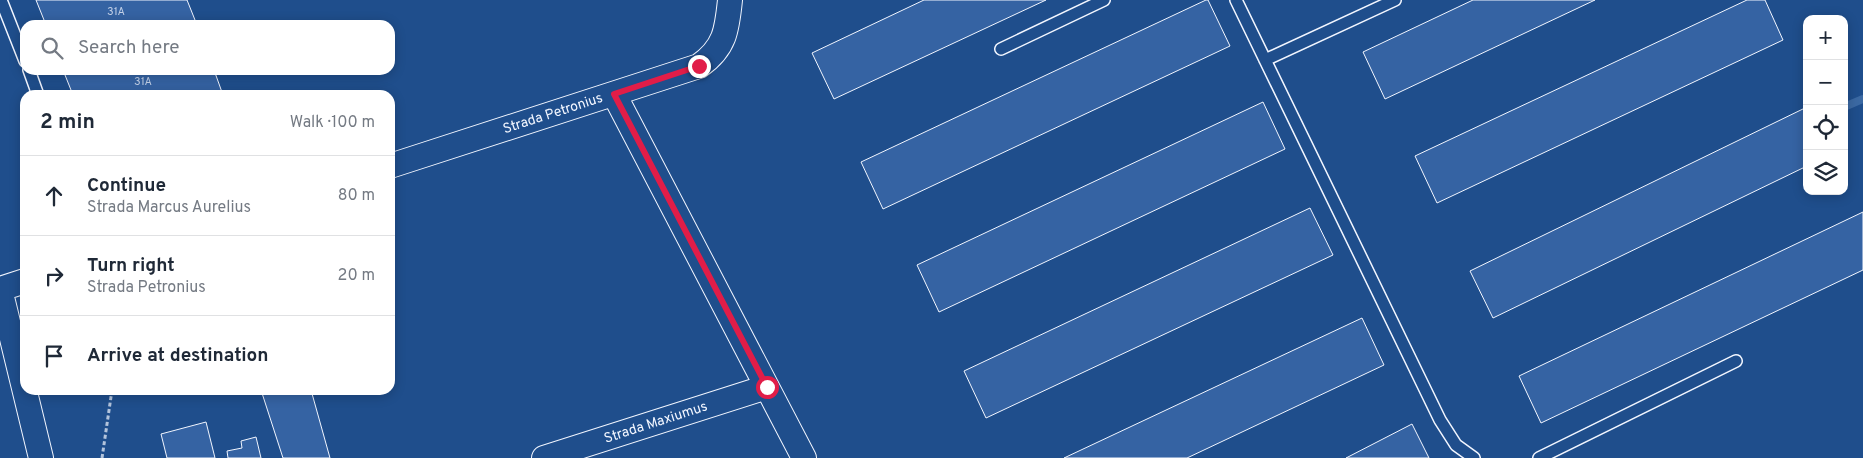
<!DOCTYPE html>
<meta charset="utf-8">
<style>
:root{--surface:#fff;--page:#f6f6f7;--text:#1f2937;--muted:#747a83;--line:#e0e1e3}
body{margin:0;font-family:Overpass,sans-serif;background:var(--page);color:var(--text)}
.controls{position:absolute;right:15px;top:15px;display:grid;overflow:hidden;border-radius:10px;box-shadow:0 2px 12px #0003}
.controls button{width:45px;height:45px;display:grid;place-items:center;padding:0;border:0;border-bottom:1px solid var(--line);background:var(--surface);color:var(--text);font:25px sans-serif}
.stop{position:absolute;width:15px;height:15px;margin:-11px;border:4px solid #e11d48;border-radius:50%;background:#fff}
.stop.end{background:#e11d48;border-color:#fff;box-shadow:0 1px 5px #0008}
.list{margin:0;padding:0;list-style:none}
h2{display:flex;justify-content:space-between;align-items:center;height:65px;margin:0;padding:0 20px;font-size:21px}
h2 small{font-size:16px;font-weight:400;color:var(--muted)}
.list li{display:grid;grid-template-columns:32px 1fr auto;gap:15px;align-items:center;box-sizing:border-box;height:80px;padding:0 20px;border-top:1px solid var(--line)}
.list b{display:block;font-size:19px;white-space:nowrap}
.list p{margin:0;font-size:16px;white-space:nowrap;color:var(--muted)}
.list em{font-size:16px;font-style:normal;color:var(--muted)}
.icon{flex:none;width:28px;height:28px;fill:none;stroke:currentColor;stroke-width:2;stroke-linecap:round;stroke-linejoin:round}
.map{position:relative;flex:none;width:1863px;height:458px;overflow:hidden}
.search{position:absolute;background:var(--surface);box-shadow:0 2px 12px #0003;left:20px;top:20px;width:375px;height:55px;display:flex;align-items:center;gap:12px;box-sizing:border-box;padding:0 18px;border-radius:15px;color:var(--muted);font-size:19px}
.panel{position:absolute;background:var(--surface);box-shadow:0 2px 12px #0003;left:20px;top:90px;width:375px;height:305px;border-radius:15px}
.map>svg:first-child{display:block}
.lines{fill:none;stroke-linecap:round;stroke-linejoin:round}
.stream{stroke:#3b69a3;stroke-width:8}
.building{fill:#3563a3;stroke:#f2f6ff}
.service-casing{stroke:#f2f6ff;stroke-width:14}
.minor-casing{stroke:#f2f6ff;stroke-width:26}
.path{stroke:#b3c4dc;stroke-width:3;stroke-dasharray:4 2.5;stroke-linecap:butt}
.service{stroke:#1f4e8c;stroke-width:11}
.minor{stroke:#1f4e8c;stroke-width:24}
.route{stroke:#e11d48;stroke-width:6}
.labels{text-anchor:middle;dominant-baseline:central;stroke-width:4;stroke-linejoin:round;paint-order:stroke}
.number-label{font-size:11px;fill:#c3d1e8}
.street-label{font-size:14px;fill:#f2f6ff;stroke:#1f4e8c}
</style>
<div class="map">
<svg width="1863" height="458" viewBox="0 0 1863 458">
<rect width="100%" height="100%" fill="#1f4e8c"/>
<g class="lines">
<!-- stream -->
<path class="stream" d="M1844 107 1863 99"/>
</g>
<!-- building -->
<path class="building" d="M36 0H187L197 25H46Z
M924 0H1046L834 99 812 53Z
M1206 0H1208L1230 46 883 209 861 162Z
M1473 0H1595L1385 99 1363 52Z
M1747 0H1765L1783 40 1437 203 1415 156Z
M63 70H214L223 95H73Z
M1263 102 1285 149 939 312 917 265Z
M1807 107V166L1493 318 1470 271Z
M1310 208 1333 255 986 418 964 371Z
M1863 212V270L1541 423 1519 376Z
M1362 318 1384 365 1187 458H1064Z
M261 390H311L330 458H283Z
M206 422 215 458H167L161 434Z
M1412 424 1429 458H1346Z
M256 437 261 458H228L227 451 242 448 241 441Z"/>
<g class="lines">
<defs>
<path id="service" d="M1 0 25 61
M1236 0 1440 420 1456 445 1474 458
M1001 49 1104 0
M1265 60 1395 0
M29 70 38 95
M1539 458 1736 361"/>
<path id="minor" d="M614 94 804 458
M390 166 699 66C725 48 727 30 730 0
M0 289 41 458
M0 289 25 281
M544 458 767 387"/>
</defs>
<!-- service casing -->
<use href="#service" class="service-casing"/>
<!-- minor casing -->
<use href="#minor" class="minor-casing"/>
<!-- path -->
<path class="path" d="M102 458 112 390"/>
<!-- service -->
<use href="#service" class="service"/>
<!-- minor -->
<use href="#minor" class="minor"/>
</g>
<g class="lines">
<!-- route -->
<path class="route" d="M699 66 614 94 767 387"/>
</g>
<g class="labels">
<!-- number labels -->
<g class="number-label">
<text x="116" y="12">31A</text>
<text x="143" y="82">31A</text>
</g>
<!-- street labels -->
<g class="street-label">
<text transform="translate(553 114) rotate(-18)">Strada Petronius</text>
<text transform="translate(656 423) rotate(-18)">Strada Maxiumus</text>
</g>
</g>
</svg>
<div class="controls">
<button>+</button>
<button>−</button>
<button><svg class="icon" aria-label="locate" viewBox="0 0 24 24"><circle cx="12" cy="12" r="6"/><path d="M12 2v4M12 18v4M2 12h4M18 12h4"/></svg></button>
<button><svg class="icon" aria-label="layers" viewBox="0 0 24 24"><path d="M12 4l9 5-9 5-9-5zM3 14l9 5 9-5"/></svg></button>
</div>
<div class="stop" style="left:767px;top:387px"></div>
<div class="stop end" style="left:699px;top:66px"></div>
<div class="search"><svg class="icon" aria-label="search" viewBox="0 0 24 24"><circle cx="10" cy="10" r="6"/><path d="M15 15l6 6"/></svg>Search here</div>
<section class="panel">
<h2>2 min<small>Walk · 100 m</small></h2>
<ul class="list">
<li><svg class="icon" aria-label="ahead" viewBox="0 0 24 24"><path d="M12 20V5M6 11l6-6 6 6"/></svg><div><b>Continue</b><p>Strada Marcus Aurelius</p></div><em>80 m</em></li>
<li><svg class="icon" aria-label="right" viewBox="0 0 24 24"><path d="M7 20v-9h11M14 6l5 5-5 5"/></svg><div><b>Turn right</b><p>Strada Petronius</p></div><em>20 m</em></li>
<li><svg class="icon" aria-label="arrive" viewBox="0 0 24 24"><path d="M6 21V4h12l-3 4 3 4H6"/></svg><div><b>Arrive at destination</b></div></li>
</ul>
</section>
</div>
